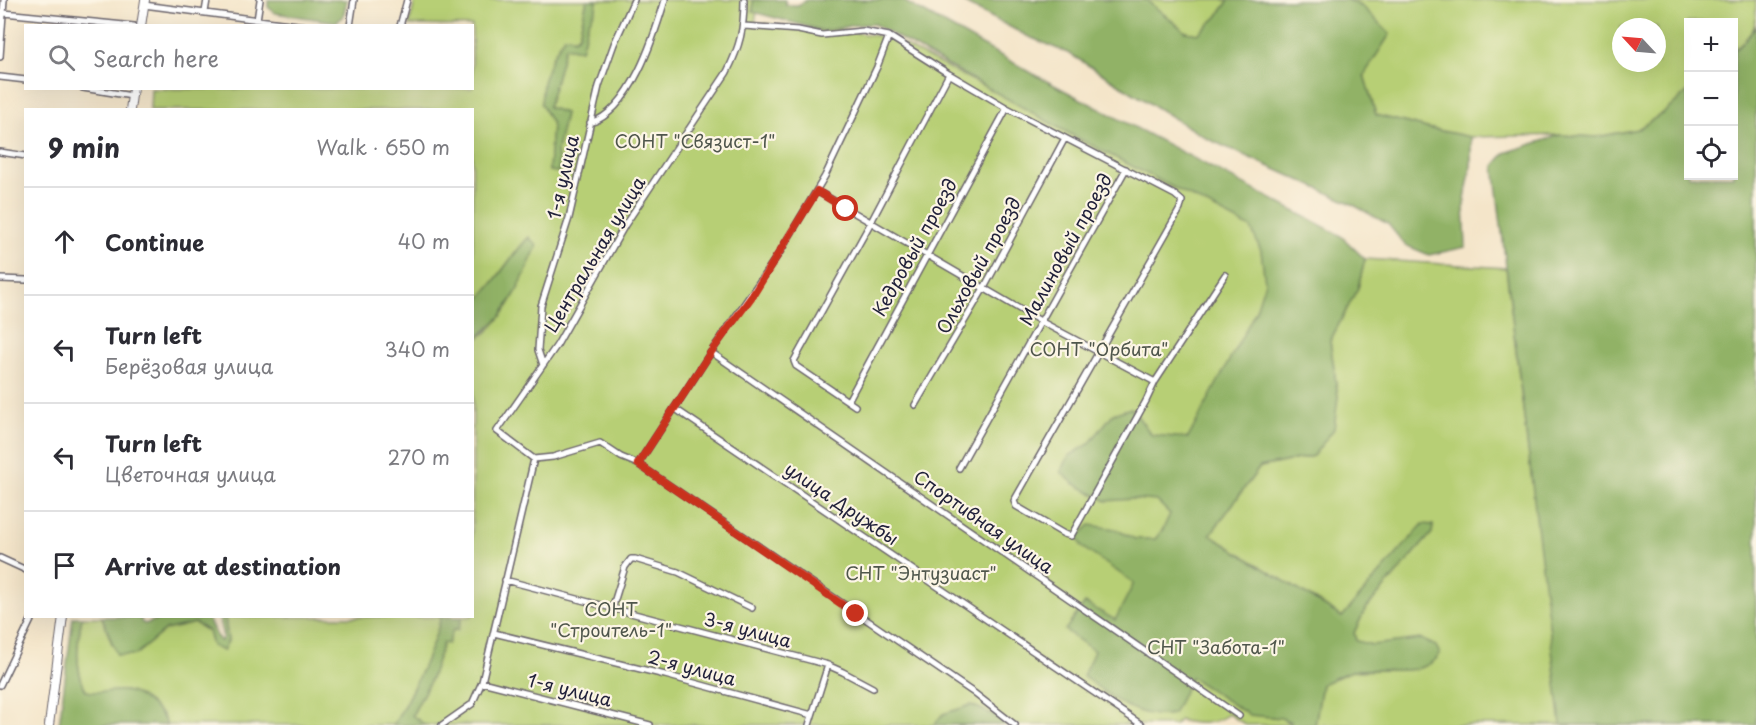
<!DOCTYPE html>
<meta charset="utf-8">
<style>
:root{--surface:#fff;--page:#f7f7f7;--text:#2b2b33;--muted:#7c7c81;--line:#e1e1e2}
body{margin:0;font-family:"Playpen Sans",sans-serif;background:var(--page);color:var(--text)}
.controls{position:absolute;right:18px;top:18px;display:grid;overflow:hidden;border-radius:0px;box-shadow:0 6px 24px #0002}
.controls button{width:54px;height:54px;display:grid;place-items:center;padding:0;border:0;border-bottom:2px solid var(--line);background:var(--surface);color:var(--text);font:30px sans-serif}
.compass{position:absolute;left:1612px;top:18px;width:54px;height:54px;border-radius:50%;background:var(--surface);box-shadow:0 6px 24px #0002;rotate:296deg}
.stop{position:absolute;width:18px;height:18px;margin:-14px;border:4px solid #c8321e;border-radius:50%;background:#fff}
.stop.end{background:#c8321e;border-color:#fff;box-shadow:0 2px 6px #0008}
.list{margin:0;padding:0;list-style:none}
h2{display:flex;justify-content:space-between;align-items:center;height:78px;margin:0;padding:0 24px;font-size:26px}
h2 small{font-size:20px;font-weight:400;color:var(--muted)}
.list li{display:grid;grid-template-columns:39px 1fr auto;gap:18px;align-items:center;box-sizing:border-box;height:108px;padding:0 24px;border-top:2px solid var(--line)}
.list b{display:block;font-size:22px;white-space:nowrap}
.list p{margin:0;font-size:20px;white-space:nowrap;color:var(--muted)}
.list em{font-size:20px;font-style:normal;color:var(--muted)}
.icon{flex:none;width:33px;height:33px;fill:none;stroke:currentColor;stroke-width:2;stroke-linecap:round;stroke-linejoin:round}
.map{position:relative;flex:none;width:1756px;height:725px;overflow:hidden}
.search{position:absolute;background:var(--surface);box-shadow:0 6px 24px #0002;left:24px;top:24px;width:450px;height:66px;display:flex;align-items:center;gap:15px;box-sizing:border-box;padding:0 21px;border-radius:0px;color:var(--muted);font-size:22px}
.panel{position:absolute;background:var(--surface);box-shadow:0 6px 24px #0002;left:24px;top:108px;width:450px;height:510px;border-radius:0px}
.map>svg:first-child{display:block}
.green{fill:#b7cf74;stroke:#6c7858;stroke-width:1.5;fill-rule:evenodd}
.forest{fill:#91b266;stroke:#5a6a50;stroke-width:1.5}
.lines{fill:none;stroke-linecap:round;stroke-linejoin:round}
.minor-casing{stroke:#6c666d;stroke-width:8}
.secondary-casing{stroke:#6c666d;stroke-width:10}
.minor{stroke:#fff;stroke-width:5}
.secondary{stroke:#fff;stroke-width:8}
.route{stroke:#c8321e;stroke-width:8}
.labels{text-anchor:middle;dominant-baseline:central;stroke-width:4.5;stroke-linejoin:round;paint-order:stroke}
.park-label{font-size:18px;fill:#4f564c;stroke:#fcf5e5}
.street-label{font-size:18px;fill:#22223b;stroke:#fcf5e5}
</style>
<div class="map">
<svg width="1756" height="725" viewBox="0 0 1756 725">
<rect width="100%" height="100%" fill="#fcf5e5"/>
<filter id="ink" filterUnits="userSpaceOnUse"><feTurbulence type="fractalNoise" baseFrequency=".0167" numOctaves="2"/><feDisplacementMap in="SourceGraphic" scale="12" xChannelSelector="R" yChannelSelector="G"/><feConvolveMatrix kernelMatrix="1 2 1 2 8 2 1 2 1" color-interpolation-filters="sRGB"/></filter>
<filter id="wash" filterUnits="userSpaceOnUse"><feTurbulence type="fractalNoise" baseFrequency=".008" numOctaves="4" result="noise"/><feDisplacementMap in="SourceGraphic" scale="24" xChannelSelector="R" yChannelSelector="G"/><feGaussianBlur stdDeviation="1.35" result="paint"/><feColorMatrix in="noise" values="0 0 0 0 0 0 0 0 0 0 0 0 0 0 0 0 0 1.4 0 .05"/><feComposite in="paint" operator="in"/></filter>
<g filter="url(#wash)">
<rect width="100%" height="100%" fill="#f4e5c9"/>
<!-- green -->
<path class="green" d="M415 0H587L579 35 574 39 569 36 541 104 552 124 549 171 559 172 557 150 565 113 548 108 565 47 581 50 588 23 596 9 597 0H759L755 22 824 31 835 29 890 38 1349 274 1195 545 1301 698 1286 722H1291L1290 725H1246L1229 714C1213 725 1198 725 1179 720L1175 725H1009L999 717 960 725 943 714 934 725H425L412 716 430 681 443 643 453 630H458L462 617 472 616 473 341C507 323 522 280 536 246L528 238C508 259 494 286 473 305L472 110H150L151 89 472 88V26L409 25Z
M1146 0H1229L1217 17 1198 34 1186 32Z
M1347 0H1756C1756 29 1756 30 1734 50V22H1688V91L1665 112 1638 129 1597 137 1560 135 1471 137 1427 128 1376 115 1364 75ZM1621 27H1657V63H1621Z
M1365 259 1506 268 1528 451 1756 601 1743 725H1315L1322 684 1352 671 1415 669 1390 644 1372 645 1356 641 1354 633 1365 610 1432 533 1433 526 1423 525 1342 617 1210 535 1260 467 1313 456 1338 397 1330 341 1358 288Z
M82 617H102L112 644 135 655 165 630 195 623 208 631 212 645 228 641 225 617H442C431 654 415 685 397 719L392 725H167L162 714 126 691 96 693 86 691C74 667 77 643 82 617Z"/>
<!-- forest -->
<path class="forest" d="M268 0H347L343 17 336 22 275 13 268 7Z
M587 0H597L596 9 588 23 581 50 565 47 548 107 565 113 557 150 559 172 549 171 552 124 541 104 543 82 552 57 564 37 569 36 574 39 579 35Z
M753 0H785L786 5H798L807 0H902L1037 76 1340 235 1365 259 1358 288 1330 341 1338 397 1334 429 1313 456 1260 467 1210 535 1342 617 1423 524 1433 525 1432 533 1365 610 1354 633 1356 641 1372 645 1421 639 1436 646 1440 654C1422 681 1379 665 1352 671 1342 674 1331 680 1322 684L1315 725H1290L1291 722 1281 718 1249 715 1191 677 1173 714C1137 721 1110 696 1083 676L1094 651 1065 630 1085 603 1115 620 1134 583 1082 547 1077 537 1090 525 1115 529 1135 539H1155L1163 529 1170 514 1157 501 1133 499 1106 501 1073 483 1061 472 1069 456 1089 444 1113 414 1131 408 1152 435 1188 438 1256 310 1265 282 1261 251 1251 228 1070 134 874 24 855 25 824 31 753 12Z
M959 0H1146L1186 32 1198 34 1217 17 1229 0H1347L1363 7 1390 34 1364 75 1376 115 1427 128 1471 137V166L1464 204 1466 247 1429 255 1405 245 1388 224 1348 202 1206 138 1070 54 1027 36Z
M1756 26V725H1561L1494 166 1505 153 1560 135 1597 137 1638 129 1665 112 1688 91V176H1734V50L1746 39Z
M529 237 537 246 517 291 501 316 473 342V305C494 286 508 259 529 237Z
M173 616 207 617 218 638 221 641 223 637 219 617H225L228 641 223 651 212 646 208 631 195 623 165 630 135 655H117L102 617H141V622L145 624 161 618Z
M73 617H82C77 643 74 667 86 691 99 694 111 690 124 691 140 692 161 711 167 725H59Z
M441 617H462L458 630H453L448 644 443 643 430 681 412 715 425 725H392L397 719C415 685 431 655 441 617Z
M971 705 999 717 1009 725H934L943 714Z"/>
</g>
<g filter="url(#ink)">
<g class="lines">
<defs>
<path id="minor" d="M144 5 305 26
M205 12 207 0
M4 13 134 26
M257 20 260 0
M350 26 354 0
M400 26 407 0
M744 26 798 30 822 35 863 31 889 36 949 74 1007 108 1175 195 1182 201 1180 209 1014 501 1016 506 1064 534 1071 536 1146 401 1155 382 1225 275
M0 57 4 0
M0 77 26 80
M83 88 132 96
M590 123C631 111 654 37 665 0
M0 152 26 156
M817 191 1042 322 1155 382
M0 279 26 280
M711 352 1239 716
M543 365 538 350 541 306 569 218 599 86 614 44 634 0
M848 401 1007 108
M915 405 984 288 1065 138
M855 406 796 366 794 361 870 224 949 74
M674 408 1142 725
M534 459 553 457 600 443 621 457 638 464 974 693 1015 725
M638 464 711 352 780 252 825 176 877 67 889 36
M959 468 1126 169
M0 558 26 570
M505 580 825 664 843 672 873 688
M612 609 625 567 631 559H635L678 572 752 608
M494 633 665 675 812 715
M482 682 650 725
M0 685 33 616
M442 725 472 704 482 682 534 459 497 431 557 345 625 225 727 72C740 46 744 29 744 0
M809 725 828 665"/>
<path id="secondary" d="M141 26 145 0
M130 110 133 88
M49 725 63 616"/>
</defs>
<!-- minor casing -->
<use href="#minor" class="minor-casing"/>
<!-- secondary casing -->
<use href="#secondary" class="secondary-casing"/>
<!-- minor -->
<use href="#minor" class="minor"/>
<!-- secondary -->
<use href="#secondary" class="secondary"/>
</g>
</g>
<g class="lines" filter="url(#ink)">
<!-- route -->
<path class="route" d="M846 209 817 191 753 295 711 352 638 464 856 614"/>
</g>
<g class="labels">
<!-- park labels -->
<g class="park-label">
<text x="695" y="140">СОНТ "Связист-1"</text>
<text x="1099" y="348">СОНТ "Орбита"</text>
<text x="921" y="572">СНТ "Энтузиаст"</text>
<text x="611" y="608">СОНТ<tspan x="611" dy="21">"Строитель-1"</tspan></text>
<text x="1216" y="646">СНТ "Забота-1"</text>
</g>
<!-- street labels -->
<g class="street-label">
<text transform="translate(562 177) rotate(-77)">1-я улица</text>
<text transform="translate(914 247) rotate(-61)">Кедровый проезд</text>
<text transform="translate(1065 249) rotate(-61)">Малиновый проезд</text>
<text transform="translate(594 254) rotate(-59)">Центральная улица</text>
<text transform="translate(978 265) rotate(-61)">Ольховый проезд</text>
<text transform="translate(842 503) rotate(34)">улица Дружбы</text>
<text transform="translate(984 521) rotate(35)">Спортивная улица</text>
<text transform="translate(748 629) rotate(15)">3-я улица</text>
<text transform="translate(692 667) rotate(15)">2-я улица</text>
<text transform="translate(570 689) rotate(14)">1-я улица</text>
</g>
</g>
</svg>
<div class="controls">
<button>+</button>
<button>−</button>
<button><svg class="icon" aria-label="locate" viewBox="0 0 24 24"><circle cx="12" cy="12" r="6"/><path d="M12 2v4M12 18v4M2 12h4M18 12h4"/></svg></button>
</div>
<svg class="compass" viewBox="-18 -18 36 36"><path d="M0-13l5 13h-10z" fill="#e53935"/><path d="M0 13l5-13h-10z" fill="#7c7c81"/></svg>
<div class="stop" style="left:846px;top:209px"></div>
<div class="stop end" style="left:856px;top:614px"></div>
<div class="search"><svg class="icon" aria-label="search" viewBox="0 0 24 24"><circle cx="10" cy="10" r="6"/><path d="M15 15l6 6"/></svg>Search here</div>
<section class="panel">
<h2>9 min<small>Walk · 650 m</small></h2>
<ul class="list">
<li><svg class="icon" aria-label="ahead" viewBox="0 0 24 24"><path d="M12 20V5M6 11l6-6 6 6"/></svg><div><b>Continue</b></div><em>40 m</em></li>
<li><svg class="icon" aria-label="left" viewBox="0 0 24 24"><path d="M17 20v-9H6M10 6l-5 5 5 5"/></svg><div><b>Turn left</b><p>Берёзовая улица</p></div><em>340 m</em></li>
<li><svg class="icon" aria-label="left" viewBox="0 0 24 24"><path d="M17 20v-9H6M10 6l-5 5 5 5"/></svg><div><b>Turn left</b><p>Цветочная улица</p></div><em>270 m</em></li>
<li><svg class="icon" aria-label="arrive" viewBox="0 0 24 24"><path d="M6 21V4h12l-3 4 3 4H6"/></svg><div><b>Arrive at destination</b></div></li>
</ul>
</section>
</div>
